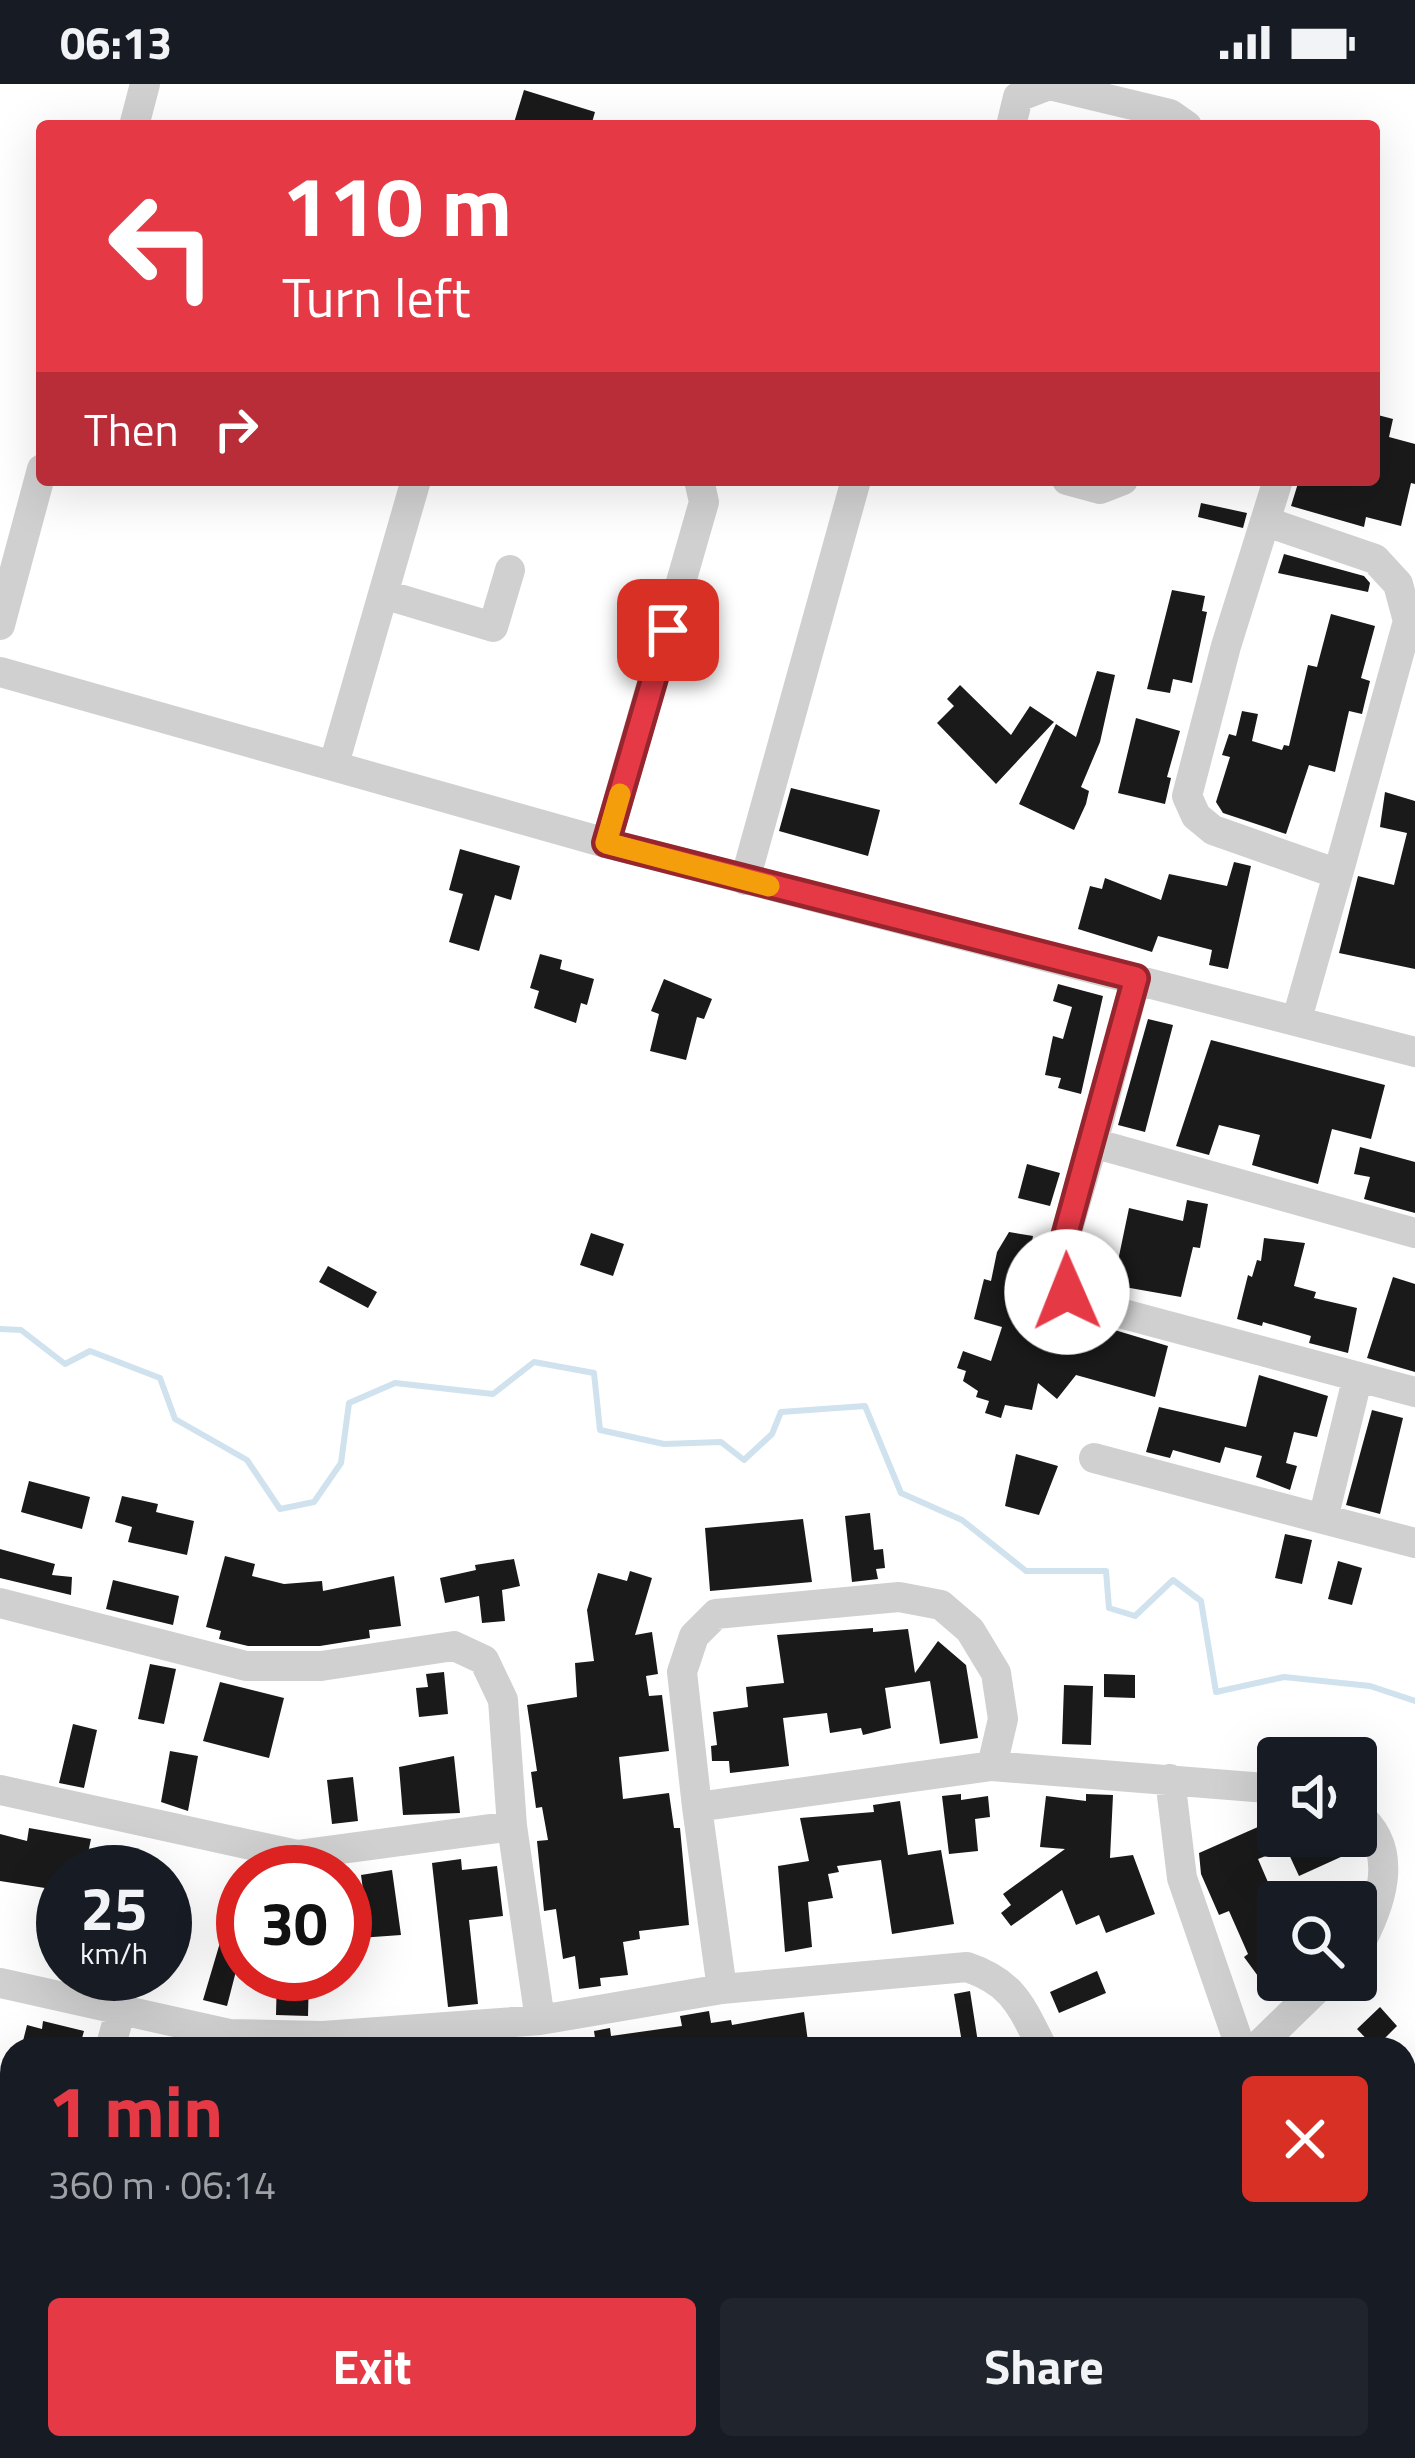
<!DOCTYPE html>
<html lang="en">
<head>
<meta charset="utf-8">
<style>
	body { margin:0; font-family:"Titillium Web",sans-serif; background:#20242c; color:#f1f3f6; height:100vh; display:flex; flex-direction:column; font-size:45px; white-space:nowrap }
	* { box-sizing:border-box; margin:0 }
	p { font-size:39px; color:#9ea1a6 }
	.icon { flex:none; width:66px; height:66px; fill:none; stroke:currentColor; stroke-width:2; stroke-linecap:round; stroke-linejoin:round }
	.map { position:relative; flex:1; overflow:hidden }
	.drawer { position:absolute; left:0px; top:1953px; width:1416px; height:423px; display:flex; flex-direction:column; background:#171b24; border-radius:36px 36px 0 0; box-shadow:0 12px 48px #0002 }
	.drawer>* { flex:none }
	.guide { position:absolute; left:36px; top:36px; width:1344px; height:366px; border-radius:12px; box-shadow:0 12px 48px #0002; background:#e63946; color:#fff; overflow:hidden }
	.fabs { position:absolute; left:1257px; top:1653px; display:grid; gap:24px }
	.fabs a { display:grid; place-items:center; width:120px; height:120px; border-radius:12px; background:#171b24; box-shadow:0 12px 48px #0002; font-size:60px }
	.speed { position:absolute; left:36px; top:1761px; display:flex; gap:24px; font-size:60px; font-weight:700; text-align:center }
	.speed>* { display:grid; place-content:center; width:156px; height:156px; border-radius:50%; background:#171b24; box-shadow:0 12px 48px #0002; line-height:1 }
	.speed small { font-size:30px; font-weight:400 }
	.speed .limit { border:18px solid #d22; background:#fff; color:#111 }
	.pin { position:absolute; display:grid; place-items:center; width:102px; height:102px; color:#fff; margin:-51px; border-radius:24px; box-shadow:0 6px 18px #0006 }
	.me { position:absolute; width:132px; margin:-66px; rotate:359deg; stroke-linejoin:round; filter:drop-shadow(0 0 9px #0008) }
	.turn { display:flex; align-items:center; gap:42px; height:252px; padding:0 48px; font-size:54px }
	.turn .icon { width:156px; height:156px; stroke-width:2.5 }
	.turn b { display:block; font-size:84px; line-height:102px }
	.then { display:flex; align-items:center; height:114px; padding:0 48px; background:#0003; gap:24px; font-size:45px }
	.round { display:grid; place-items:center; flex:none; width:126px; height:126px; border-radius:12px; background:#20242c }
	.head { display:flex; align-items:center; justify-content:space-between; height:204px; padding:0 48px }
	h1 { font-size:72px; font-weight:700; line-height:90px; color:#e63946 }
	.action { display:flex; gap:24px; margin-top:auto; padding:24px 48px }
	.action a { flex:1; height:138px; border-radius:12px; background:#e63946; color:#fff; font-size:48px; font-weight:700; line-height:138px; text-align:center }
	.action a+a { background:#20242c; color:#f1f3f6 }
	.status { display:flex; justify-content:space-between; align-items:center; height:84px; padding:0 60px; background:#171b24; direction:ltr }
	.status svg { height:33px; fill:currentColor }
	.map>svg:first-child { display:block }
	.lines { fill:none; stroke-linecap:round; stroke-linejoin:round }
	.stream { stroke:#cfe2ee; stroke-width:6 }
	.building { fill:#1a1a1a }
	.minor { stroke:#d0d0d0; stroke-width:30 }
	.route-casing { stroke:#96252e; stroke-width:30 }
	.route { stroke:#e63946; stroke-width:21 }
	.slow { stroke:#f59e0b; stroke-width:21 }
</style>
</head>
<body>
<div class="status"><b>06:13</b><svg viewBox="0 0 49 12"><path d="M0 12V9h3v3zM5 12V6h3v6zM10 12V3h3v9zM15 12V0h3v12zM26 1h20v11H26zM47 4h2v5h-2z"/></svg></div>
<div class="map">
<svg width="1415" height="2374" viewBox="0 0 1415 2374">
	<rect width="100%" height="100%" fill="#fff"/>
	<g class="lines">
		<path class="stream" d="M0 1245 21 1246 65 1280 90 1267 160 1294 175 1335 247 1376 280 1425 314 1418 341 1379 349 1319 395 1299 493 1310 534 1278 594 1289 600 1346 664 1360 721 1358 744 1376 772 1350 781 1328 865 1322 901 1409 962 1436 1026 1487H1106L1109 1524 1135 1532 1173 1496 1201 1517 1216 1608 1284 1593 1370 1602 1415 1617"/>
	</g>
	<path class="building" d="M524 6 595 28 591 42H513Z
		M1374 330 1393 335 1389 353 1415 360V400L1411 399 1401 442 1366 433 1364 443 1291 422 1299 396H1374Z
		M1201 419 1247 429 1243 444 1198 433Z
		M1284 470 1364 492 1370 499 1368 508 1278 489Z
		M1172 506 1205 512 1202 527 1207 528 1192 599 1173 595 1170 609 1147 605Z
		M1331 530 1375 542 1361 594 1370 597 1362 630 1349 627 1335 688 1309 681 1286 750 1223 729 1216 718 1230 673 1222 671 1229 650 1236 652 1242 627 1258 630 1252 657 1282 666 1284 661 1289 662 1308 581 1317 583Z
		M1097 587 1115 591 1100 658 1081 703 1089 707 1086 720 1074 746 1019 720 1056 640 1076 653Z
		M960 601 1011 651 1030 622 1054 638 996 700 937 639 954 622 947 615Z
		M1136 634 1180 647 1167 693 1171 694 1165 720 1118 709Z
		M791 704 880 726 868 772 779 747Z
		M1385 708 1415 717V885L1339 869 1358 792 1394 801 1407 749 1380 743Z
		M460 765 520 782 511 816 495 811 479 867 449 858 463 810 449 806Z
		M1234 778 1251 782 1228 885 1209 881 1212 866 1158 852 1152 868 1078 845 1090 802 1102 805 1105 794 1161 816 1169 790 1227 802Z
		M540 870 562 876 560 885 594 895 587 921 581 919 576 939 534 924 539 907 530 904Z
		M664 895 712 915 704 935 697 933 686 976 650 967 659 930 651 927Z
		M1058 900 1103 912 1081 1010 1058 1004 1061 994 1045 991 1053 952 1063 955 1072 923 1053 917Z
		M1148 935 1173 941 1145 1048 1118 1041Z
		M1211 956 1385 1001 1371 1055 1332 1045 1318 1100 1252 1081 1260 1051 1219 1041 1209 1071 1176 1062Z
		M1360 1063 1415 1078V1129L1364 1115 1370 1093 1354 1090Z
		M1027 1080 1060 1089 1050 1122 1018 1114Z
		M1187 1116 1208 1120 1200 1164 1193 1163 1181 1213 1113 1201 1129 1124 1183 1137Z
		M1009 1148 1033 1152 1021 1218 1168 1262 1155 1313 1076 1291 1057 1315 1038 1299 1032 1326 1005 1321 1001 1334 985 1329 989 1317 976 1313 978 1307 963 1297 966 1287 957 1284 963 1267 991 1277 1002 1243 974 1235 984 1195 991 1197 997 1168Z
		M591 1149 624 1160 613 1192 580 1181Z
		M1264 1154 1305 1159 1294 1202 1316 1208 1314 1214 1357 1224 1348 1269 1309 1259 1311 1252 1263 1238 1262 1242 1237 1235 1248 1191 1252 1193 1257 1176 1261 1177Z
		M328 1182 377 1208 368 1224 319 1198Z
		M1393 1193 1415 1200V1288L1367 1274Z
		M1259 1291 1328 1312 1317 1353 1294 1348 1286 1379 1297 1382 1290 1406 1256 1393 1262 1372 1225 1363 1220 1379 1173 1366 1170 1374 1146 1368 1159 1323 1246 1343Z
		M1372 1326 1403 1334 1380 1430 1346 1421Z
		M1016 1370 1058 1382 1039 1431 1005 1422Z
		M29 1397 90 1413 82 1445 21 1428Z
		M122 1412 158 1420 156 1428 194 1437 187 1471 128 1458 132 1443 115 1438Z
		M870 1429 874 1466 883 1465 885 1484 876 1485 878 1495 852 1498 845 1432Z
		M803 1435 812 1498 710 1507 705 1444Z
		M1285 1450 1312 1456 1302 1500 1275 1494Z
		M0 1465 55 1480 52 1491 72 1493 71 1511 0 1494Z
		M225 1472 255 1480 252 1492 284 1500 322 1497 323 1507 394 1492 401 1542 369 1546 370 1554 320 1562H248L219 1555 221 1547 206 1543Z
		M514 1475 520 1502 502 1506 505 1537 482 1539 479 1512 445 1519 440 1494 476 1486 475 1481Z
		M1338 1477 1362 1484 1352 1521 1328 1515Z
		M630 1487 652 1494 635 1551 652 1548 658 1590 646 1592 649 1612 662 1611 669 1667 619 1673 623 1715 669 1709 674 1744H680L689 1841 639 1847 640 1855 623 1858 628 1891 600 1894 601 1902 579 1905 575 1872 563 1875 556 1825 544 1827 537 1757 548 1756 542 1723 536 1724 531 1688 537 1687 527 1621 577 1613 575 1579 594 1577 587 1526 598 1489 627 1497Z
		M113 1496 179 1512 173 1541 106 1525Z
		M873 1544V1548L908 1545 915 1589 938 1557 966 1581 978 1654 940 1660 930 1597 885 1604 891 1644 863 1651 861 1644 830 1649 827 1629 783 1634 789 1682 730 1689 729 1677H712L711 1662 717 1661 713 1628 748 1623 746 1603 784 1599 777 1551Z
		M150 1580 176 1585 164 1640 138 1635Z
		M444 1588 448 1630 419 1633 416 1604 428 1603 426 1590Z
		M1104 1590 1135 1591V1614L1104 1613Z
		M220 1598 284 1614 269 1674 203 1657Z
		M1064 1601 1093 1602 1091 1661 1062 1660Z
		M73 1640 97 1646 84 1704 59 1699Z
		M170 1667 198 1672 188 1727 161 1718Z
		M454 1672 460 1729 403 1731 399 1683Z
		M353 1693 358 1737 332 1740 327 1696Z
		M961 1710V1716L988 1712 990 1733 975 1735 978 1767 949 1770 942 1712Z
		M1086 1710 1113 1711 1110 1774 1133 1771 1155 1830 1106 1849 1099 1831 1076 1841 1062 1806 1011 1842 1001 1829 1011 1821 1003 1810 1065 1765 1040 1763 1046 1712 1086 1717Z
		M900 1717 908 1771 941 1766 954 1840 892 1850 881 1776 837 1782 839 1788 828 1790 833 1814 808 1818 812 1863 785 1868 778 1782 809 1777 800 1734 874 1728 873 1721Z
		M1278 1734V1752H1333L1343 1772 1299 1792 1286 1764 1258 1775 1274 1812 1278 1810V1894L1266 1903 1244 1873 1248 1870 1229 1827 1219 1831 1201 1790 1199 1769Z
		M29 1744 91 1755 84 1788H63V1813L44 1809 45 1804 0 1797V1750L27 1757Z
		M461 1775 462 1786 497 1782 503 1832 469 1836 478 1920 448 1923 432 1779Z
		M392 1786 401 1851 345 1855V1815L364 1813 361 1791Z
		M240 1791 243 1860 227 1922 203 1916Z
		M1097 1887 1106 1909 1059 1929 1050 1908Z
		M277 1890H309L308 1932 276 1931Z
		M970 1907 979 1965H963L954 1910Z
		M1380 1923 1397 1942 1375 1964 1357 1945Z
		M709 1927 711 1939 731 1936 732 1941 804 1928 809 1965H587V1955L595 1954 594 1947 610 1944 611 1952 682 1942 680 1932Z
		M43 1937 84 1947 79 1965H21L27 1941 42 1945Z"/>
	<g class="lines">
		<path class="minor" d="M134 42 145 0
			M1011 42 1018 13 1049 1 1170 30 1187 42
			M1067 396 1100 405 1123 396
			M1278 396 1226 562 1187 712 1196 732 1213 746 1338 790 1297 935
			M1267 438 1375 475 1398 500 1408 537 1338 790
			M383 510 493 543 510 486
			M0 541 42 385
			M0 588 606 759 1415 968
			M334 680 416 396
			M606 759 704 418 699 396
			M745 796 856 396
			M1136 894 1093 1059 1415 1149
			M1093 1059 1056 1185 1067 1208 1086 1220 1415 1308
			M1357 1296 1323 1435 1415 1459
			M1094 1374 1323 1435
			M0 1519 246 1582H321L454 1562 484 1576 503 1616 512 1742 540 1936
			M1170 1695 1182 1794 1241 1965
			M0 1706 297 1771 512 1742
			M697 1723 682 1588 694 1552 716 1530 899 1513 941 1521 970 1546 996 1589 1003 1635 992 1682
			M1356 1729C1403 1766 1380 1824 1356 1867
			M0 1899 229 1950 323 1952 540 1936 722 1905 967 1883C1014 1899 1021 1922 1043 1965
			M722 1905 697 1723 992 1682 1278 1705
			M110 1965 120 1928
			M1255 1965 1326 1896
			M0 2106 12 2110
			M145 2364 182 2374
			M502 2364 511 2374
			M0 2372 12 2331
			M547 2374 558 2364
			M815 2374 825 2364"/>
	</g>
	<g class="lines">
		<g class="route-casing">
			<path id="route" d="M668 546 606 759 1136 894 1056 1185 1067 1208"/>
		</g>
		<use href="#route" class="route"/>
		<path class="slow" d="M620 710 606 759 769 802"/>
	</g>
</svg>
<div class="fabs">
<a><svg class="icon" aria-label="sound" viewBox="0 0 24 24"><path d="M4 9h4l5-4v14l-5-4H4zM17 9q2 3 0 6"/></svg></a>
<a><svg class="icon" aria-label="search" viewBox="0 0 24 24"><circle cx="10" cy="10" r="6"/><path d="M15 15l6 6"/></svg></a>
</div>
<div class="speed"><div>25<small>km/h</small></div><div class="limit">30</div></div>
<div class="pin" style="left:668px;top:546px;background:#d93025"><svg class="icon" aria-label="arrive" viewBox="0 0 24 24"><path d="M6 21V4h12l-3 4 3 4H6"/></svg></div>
<svg class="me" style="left:1067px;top:1208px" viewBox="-20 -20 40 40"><circle r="19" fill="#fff"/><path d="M0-13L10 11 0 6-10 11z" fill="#e63946"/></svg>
<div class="guide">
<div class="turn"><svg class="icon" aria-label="left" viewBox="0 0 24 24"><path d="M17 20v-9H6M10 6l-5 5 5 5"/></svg><div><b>110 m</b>Turn left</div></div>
<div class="then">Then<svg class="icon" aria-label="right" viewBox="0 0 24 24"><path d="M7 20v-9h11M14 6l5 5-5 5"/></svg></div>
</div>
<section class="drawer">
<div class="head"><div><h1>1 min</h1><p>360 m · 06:14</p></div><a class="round" style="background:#d93025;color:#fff"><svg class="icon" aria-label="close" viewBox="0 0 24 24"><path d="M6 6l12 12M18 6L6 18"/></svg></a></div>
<div class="action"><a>Exit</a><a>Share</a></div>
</section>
</div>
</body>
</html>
